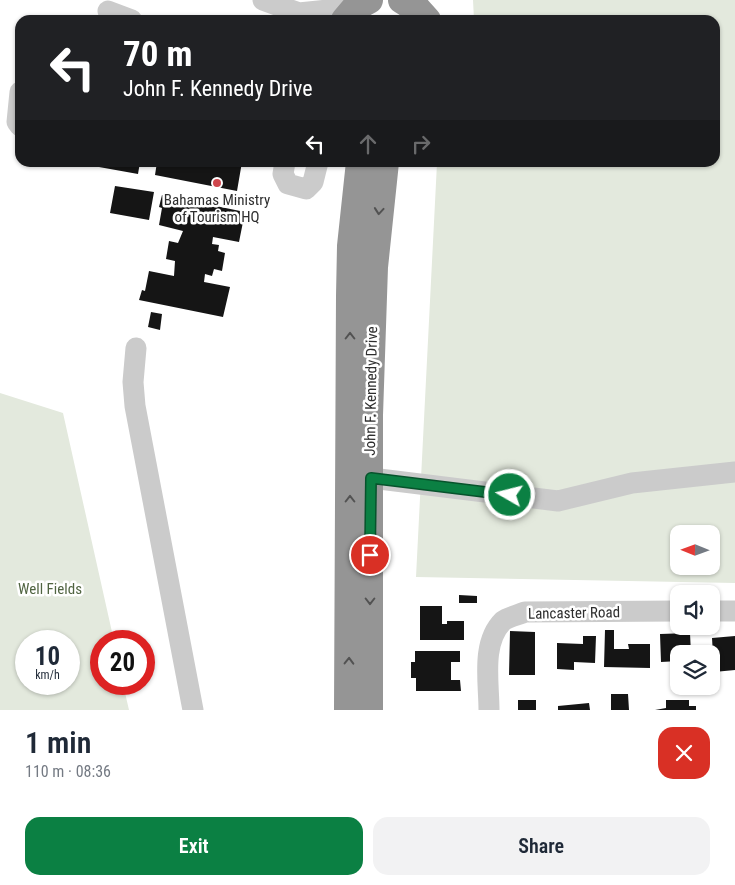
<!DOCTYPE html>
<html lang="en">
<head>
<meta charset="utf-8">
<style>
	body { margin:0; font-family:"Roboto Condensed",sans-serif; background:#f2f2f3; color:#1f2937; height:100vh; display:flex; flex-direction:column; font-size:19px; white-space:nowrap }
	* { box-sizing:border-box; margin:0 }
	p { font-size:16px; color:#747a83 }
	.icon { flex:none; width:28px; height:28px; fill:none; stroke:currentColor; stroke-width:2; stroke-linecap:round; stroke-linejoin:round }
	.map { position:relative; height:710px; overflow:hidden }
	.side { display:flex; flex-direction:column; background:#fff; flex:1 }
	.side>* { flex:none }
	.guide { position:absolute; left:15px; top:15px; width:705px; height:152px; border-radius:15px; box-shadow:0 1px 4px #0004; background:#202124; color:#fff; overflow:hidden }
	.needle { width:32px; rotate:271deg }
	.fabs { position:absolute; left:670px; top:525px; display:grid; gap:10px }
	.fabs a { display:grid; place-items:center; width:50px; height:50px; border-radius:10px; background:#fff; box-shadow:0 1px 4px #0004; font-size:25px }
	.speed { position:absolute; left:15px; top:630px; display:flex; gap:10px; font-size:25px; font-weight:700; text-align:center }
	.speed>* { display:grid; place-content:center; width:65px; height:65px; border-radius:50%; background:#fff; box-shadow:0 1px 4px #0004; line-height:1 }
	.speed small { font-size:12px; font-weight:400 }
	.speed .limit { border:8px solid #d22; background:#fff; color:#111 }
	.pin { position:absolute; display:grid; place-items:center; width:42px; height:42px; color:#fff; margin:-21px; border:2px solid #fff; border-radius:50%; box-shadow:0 1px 5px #0007 }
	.me { position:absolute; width:55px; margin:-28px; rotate:278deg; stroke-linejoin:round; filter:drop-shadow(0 0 4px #0008) }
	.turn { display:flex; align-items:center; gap:18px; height:105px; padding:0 25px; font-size:22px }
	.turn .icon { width:65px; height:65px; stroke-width:2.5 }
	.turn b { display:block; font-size:35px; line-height:42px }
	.lanes { display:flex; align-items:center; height:48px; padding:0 25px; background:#0003; justify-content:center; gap:25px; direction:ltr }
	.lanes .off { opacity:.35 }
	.round { display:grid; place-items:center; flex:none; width:52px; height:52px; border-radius:15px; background:#f2f2f3 }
	.head { display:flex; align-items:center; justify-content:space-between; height:85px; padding:0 25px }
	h1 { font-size:30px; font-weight:600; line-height:38px }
	.button { display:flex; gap:10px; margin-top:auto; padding:10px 25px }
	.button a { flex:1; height:58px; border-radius:15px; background:#0b8043; color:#fff; font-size:20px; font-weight:600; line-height:58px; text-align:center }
	.button a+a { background:#f2f2f3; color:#1f2937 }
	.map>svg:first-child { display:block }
	.green { fill:#e3e9dd; fill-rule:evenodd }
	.building { fill:#151515 }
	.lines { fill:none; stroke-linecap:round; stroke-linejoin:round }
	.minor { stroke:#cbcbcb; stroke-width:21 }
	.highway { stroke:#959595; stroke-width:28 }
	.oneway { stroke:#525252 }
	.route-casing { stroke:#07532c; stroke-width:12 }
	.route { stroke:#0b8043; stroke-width:9 }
	.poi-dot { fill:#cf464c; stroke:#fff; stroke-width:2 }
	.labels { text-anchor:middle; stroke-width:5; stroke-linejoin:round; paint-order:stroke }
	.poi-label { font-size:15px; fill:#2e2e2e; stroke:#fff }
	.street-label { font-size:15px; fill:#2e2e2e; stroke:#fff }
	.park-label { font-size:15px; fill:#506441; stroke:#fff }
</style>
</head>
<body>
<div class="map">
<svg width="735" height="710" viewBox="0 0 735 710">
	<rect width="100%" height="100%" fill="#fff"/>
	<path class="green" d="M473 0H735V583L416 577 437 163 715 162V20H474ZM679 534H711V566H679Z
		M0 393 63 413 114 641H101V684H123L129 710H0ZM26 641H69V684H26Z"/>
	<path class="building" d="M99 162H140L138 174 99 167Z
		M157 162H242L237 191 155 175Z
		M115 186 154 192 149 220 110 213Z
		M162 195 245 212 239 242 213 237 212 244 219 245 218 251 225 253 222 271 214 269 212 276 205 274 204 282 230 287 223 317 139 300 142 290 145 291 149 271 174 276 175 261 166 259 169 241 178 243 183 231 159 225 162 208 159 207Z
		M151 312 162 314 160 330 148 327Z
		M459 595 477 596V603H459Z
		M420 606H442V624H447V621H464V640H420Z
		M605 630H614V649H629L628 644H650V668L604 667Z
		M510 631 535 632V675H509Z
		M690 633 691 654H679V661L661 662 660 634Z
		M583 636H596L595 663 574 662V670L557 669V643L583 644Z
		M735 636V670L714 672 712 638Z
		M415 651H460V662H451V680H460L461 691H416V678H411V662H415Z
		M611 694H628L629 710H611Z
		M518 700H536V710H518Z
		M666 700H689V706H696V710H655L666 708Z
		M589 703 590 710H558V706Z"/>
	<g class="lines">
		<path class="minor" d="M263 0 299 13 308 20
			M108 11 132 20
			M299 13 356 7
			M20 92 17 122 20 126
			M285 162 283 174 288 184 306 189 313 182 318 162
			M136 348 133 382 135 406 193 710
			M371 478 558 501 632 483 735 472
			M711 611H735
			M489 710C489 682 481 643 503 621 508 617 518 615 525 612L679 611"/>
		<path class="highway" d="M402 0 418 10 427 20
			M345 20 356 7 369 0
			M348 710 350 296 351 246 360 162
			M369 710V415L374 267 385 162"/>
	</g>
	<defs><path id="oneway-chevron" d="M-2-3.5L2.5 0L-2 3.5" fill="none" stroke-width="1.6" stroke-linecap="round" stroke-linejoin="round" transform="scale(1.25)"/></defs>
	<g class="oneway">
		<use href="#oneway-chevron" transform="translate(379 211) rotate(95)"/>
		<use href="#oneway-chevron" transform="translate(350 336) rotate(-90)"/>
		<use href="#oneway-chevron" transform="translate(350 499) rotate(-90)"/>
		<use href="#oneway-chevron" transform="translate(370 601) rotate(90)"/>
		<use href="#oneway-chevron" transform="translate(349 661) rotate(-89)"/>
	</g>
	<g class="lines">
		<g class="route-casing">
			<path id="route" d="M370 555 371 478 510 495"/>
		</g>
		<use href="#route" class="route"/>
	</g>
	<circle class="poi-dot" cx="217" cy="183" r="5"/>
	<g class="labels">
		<g class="poi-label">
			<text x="217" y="205">Bahamas Ministry<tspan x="217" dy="17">of Tourism HQ</tspan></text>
		</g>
		<g class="street-label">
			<text transform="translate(371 391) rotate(-89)" y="5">John F. Kennedy Drive</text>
			<text transform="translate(574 613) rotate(-1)" y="5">Lancaster Road</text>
		</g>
		<g class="park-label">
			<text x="50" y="594">Well Fields</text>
		</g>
	</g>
</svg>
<div class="fabs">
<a><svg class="needle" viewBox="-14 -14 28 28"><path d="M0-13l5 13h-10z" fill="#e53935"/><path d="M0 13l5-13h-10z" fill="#747a83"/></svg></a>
<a><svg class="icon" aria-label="sound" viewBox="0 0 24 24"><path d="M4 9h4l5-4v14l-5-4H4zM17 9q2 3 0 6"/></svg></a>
<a><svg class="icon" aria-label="layers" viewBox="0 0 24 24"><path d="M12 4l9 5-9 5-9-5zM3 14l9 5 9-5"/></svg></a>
</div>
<div class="speed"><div>10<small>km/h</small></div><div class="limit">20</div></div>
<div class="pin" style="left:370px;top:555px;background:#d93025"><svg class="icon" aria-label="arrive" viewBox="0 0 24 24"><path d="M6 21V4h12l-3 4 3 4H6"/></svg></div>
<svg class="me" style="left:510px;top:495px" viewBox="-20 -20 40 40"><circle r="17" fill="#0b8043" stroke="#fff" stroke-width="3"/><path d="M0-11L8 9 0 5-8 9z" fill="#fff"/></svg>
<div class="guide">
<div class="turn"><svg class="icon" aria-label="left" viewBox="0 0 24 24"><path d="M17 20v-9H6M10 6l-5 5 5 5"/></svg><div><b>70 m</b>John F. Kennedy Drive</div></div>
<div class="lanes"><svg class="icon" aria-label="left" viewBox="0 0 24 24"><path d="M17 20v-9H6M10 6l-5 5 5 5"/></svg><svg class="icon off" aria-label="ahead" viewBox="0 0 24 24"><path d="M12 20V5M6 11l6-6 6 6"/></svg><svg class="icon off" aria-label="right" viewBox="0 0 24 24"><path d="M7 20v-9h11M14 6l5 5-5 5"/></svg></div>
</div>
</div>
<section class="side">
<div class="head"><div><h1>1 min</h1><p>110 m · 08:36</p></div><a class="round" style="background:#d93025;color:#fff"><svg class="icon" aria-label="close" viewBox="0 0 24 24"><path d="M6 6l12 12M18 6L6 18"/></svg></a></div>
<div class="button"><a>Exit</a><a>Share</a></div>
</section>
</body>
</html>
